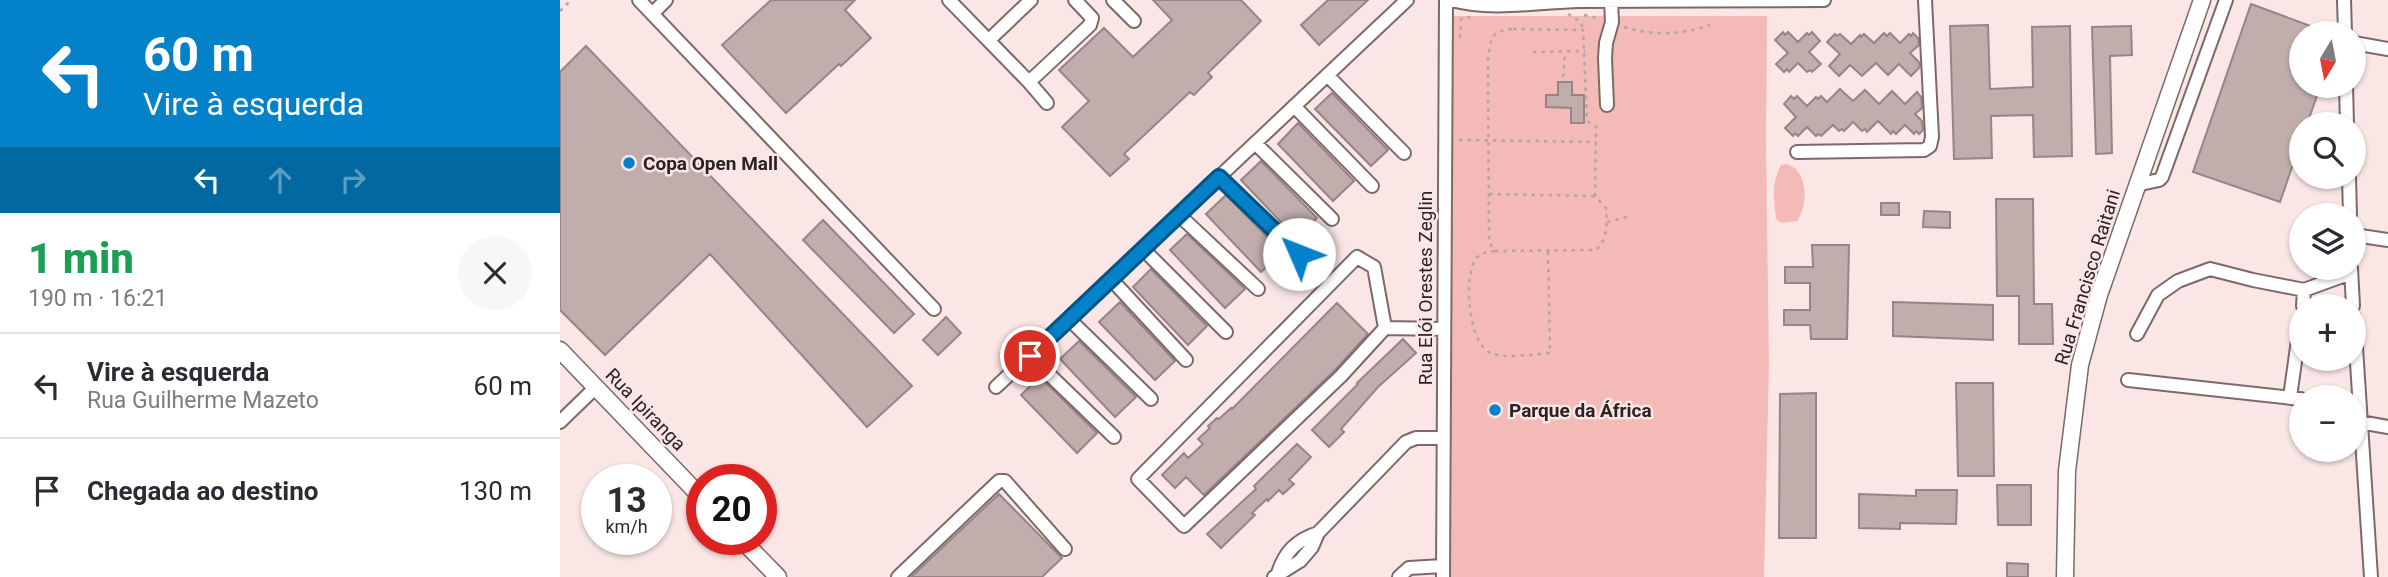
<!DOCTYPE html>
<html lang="pt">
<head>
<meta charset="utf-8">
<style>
	body { margin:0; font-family:Roboto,sans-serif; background:#f7f7f7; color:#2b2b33; height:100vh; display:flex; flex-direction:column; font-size:26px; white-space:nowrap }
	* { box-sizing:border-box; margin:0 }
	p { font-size:23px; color:#7c7c81 }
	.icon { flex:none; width:38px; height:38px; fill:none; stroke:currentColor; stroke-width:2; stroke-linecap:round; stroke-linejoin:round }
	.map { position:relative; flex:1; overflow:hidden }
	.details { display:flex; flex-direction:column; background:#fff; width:560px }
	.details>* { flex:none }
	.banner { background:#0382ca; color:#fff; overflow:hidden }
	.needle { width:46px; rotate:190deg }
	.controls { position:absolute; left:1729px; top:21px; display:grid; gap:14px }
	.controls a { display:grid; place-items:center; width:77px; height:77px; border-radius:50%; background:#fff; box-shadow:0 2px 5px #0004; font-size:35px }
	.speed { position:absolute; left:21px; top:464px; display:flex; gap:14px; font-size:35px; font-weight:700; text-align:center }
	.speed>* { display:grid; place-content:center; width:91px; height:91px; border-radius:50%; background:#fff; box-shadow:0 2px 5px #0004; line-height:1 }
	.speed small { font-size:18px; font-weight:400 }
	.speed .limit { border:10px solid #d22; background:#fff; color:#111 }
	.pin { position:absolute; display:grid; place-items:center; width:60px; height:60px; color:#fff; margin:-30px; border:4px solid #fff; border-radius:50%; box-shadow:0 2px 7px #0007 }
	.me { position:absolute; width:77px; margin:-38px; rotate:314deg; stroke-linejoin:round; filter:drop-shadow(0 0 5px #0008) }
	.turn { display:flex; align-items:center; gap:24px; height:147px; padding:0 28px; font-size:32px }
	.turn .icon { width:91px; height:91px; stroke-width:2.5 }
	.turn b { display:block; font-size:49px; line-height:60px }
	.lanes { display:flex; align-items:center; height:66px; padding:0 28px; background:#0003; justify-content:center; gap:35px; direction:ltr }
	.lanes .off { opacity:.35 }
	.round { display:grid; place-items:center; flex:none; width:74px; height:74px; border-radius:37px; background:#f7f7f7 }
	.summary { display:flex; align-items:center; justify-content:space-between; height:119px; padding:0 28px }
	h1 { font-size:42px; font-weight:800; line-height:52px; color:#1e9e55 }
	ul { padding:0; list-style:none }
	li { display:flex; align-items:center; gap:21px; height:105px; padding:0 28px; border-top:2px solid #e1e1e2 }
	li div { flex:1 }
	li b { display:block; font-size:26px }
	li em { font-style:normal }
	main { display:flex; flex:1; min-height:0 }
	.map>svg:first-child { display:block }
	.green { fill:#f3bab7 }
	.building { fill:#c0adac; stroke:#968584; stroke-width:2 }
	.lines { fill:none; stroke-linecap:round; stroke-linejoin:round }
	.minor-casing { stroke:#7b6a69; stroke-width:16 }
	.major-casing { stroke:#7b6a69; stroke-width:19 }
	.path { stroke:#b4a5a4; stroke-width:2.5; stroke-dasharray:3.5 5; stroke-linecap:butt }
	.minor { stroke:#fff; stroke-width:12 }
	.major { stroke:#fff; stroke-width:16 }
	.route-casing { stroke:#025483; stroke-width:18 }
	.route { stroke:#0382ca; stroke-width:12 }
	.poi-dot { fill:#0382ca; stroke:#fae6e5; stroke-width:2.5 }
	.labels { text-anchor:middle; stroke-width:5; stroke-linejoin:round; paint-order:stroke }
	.poi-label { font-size:19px; font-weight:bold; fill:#2a2323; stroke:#fae6e5; text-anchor:start }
	.street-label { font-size:19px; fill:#2a2323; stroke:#fae6e5 }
</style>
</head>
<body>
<main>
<section class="details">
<div class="banner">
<div class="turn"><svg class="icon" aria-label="left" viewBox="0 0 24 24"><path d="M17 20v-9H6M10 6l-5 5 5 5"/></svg><div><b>60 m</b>Vire à esquerda</div></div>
<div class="lanes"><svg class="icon" aria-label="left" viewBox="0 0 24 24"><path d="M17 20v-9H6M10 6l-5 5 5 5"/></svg><svg class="icon off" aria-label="ahead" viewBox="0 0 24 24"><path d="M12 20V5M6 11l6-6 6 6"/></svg><svg class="icon off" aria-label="right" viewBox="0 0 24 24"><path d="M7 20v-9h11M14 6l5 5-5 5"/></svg></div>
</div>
<div class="summary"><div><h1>1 min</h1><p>190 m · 16:21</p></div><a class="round"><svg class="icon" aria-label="close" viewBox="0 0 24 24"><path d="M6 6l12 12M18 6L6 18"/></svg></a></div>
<ul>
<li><svg class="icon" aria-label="left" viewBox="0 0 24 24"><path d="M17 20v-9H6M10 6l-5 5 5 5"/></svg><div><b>Vire à esquerda</b><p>Rua Guilherme Mazeto</p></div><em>60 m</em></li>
<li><svg class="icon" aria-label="arrive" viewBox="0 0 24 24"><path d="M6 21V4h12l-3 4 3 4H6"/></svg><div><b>Chegada ao destino</b></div><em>130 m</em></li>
</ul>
</section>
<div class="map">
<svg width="1828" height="577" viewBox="0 0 1828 577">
	<rect width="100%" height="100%" fill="#fae6e5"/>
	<path class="green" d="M893 16H1207L1206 146 1209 363 1204 577H891Z
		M1227 164C1249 171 1248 206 1237 221L1221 223 1216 219C1214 200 1211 183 1221 165Z"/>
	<path class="building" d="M211 0H295L285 10 311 38 281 66 279 64 226 113 162 45Z
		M593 0H681L701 21 648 73 652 77 634 95 630 92 564 154 569 159 550 176 502 127 529 101 499 70 544 28 573 57 612 20Z
		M768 0H808L759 45 741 25Z
		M1691 4 1764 31V33H1741V86H1752L1750 90 1758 93 1747 124H1741V141L1720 202 1633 172Z
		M1428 25 1430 89 1473 87 1472 27 1510 26 1512 156 1474 157 1473 115 1431 116 1432 158 1394 159 1390 26Z
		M1571 26 1572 55 1550 56 1552 153 1536 154 1532 27Z
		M1223 32 1225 35 1228 32 1238 42 1247 33 1249 35 1252 32 1260 41 1249 52 1261 64 1252 72 1250 70 1247 72 1238 63 1229 72 1227 69 1224 72 1216 64 1228 53 1215 40Z
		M1324 33 1327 36 1330 33 1340 43 1349 34 1351 36 1353 33 1358 38 1359 45 1350 53 1359 62 1360 67 1351 76 1339 64 1328 75 1316 63 1302 76 1290 65 1279 76 1269 66 1280 54 1267 42 1275 34 1277 36 1280 34 1291 44 1300 35 1301 37 1304 34 1314 43Z
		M26 46 352 386 307 427 150 254 45 355 0 310V72Z
		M998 82H1012V95H1024V123H1011V108L986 107V95H998Z
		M1280 89 1293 101 1305 90 1319 104 1332 91 1345 104 1357 92 1361 97 1362 108 1355 114 1362 121 1363 130 1359 134 1356 131 1354 134 1345 125 1336 134 1333 131 1331 134 1318 121 1307 132 1305 129 1302 131 1293 122 1284 131 1282 129 1279 131 1273 125 1261 136 1258 134 1256 136 1247 127 1238 136 1235 133 1233 136 1225 128 1236 117 1224 104 1231 96 1234 99 1237 96 1247 106 1256 97 1258 99 1261 96 1267 102Z
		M772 93 828 150 811 166 755 109Z
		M738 123 794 181 773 201 718 144Z
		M701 161 757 218 736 238 681 180Z
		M666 195 722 252 701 272 646 214Z
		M1436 199H1473L1474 304H1492L1493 344H1459V296H1437Z
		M1321 203H1339V215H1321Z
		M1364 211 1390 212V228L1363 227Z
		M263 220 354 314 334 333 243 240Z
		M627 234 685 289 665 308 610 250Z
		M1252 245H1289L1287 339H1251L1250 325H1224V310H1250V283H1225V267H1253Z
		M591 269 647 326 628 345 573 287Z
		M560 302 615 361 595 380 539 322Z
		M1333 302 1433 305V340L1333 336Z
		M777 303 808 334 775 370 644 495 626 477 615 488 602 475 624 453 628 458 643 444 638 439 650 428 648 426 657 418 659 419 671 408 672 409Z
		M386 317 401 333 378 355 363 340Z
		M843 339 856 353 818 387 781 429 784 432 769 447 752 430 798 384 797 383Z
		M519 341 576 397 555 417 500 359Z
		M480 377 537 433 517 453 461 395Z
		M1396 383H1433L1434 476H1398Z
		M1256 393V538H1219L1220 394Z
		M737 444 751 457 729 480 734 484 723 494 719 490 708 501 707 499 692 513 695 515 661 548 647 534 696 489 694 486Z
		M1437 485H1471V525H1438Z
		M1356 490H1397L1396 524 1340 523V529L1299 528V494L1356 496Z
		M439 494 502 558 482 577H351Z
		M1447 563 1468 564V577H1447Z"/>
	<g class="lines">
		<g class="minor-casing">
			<path id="minor" d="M79 0 374 309
				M389 0 469 82 487 103
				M553 0 574 21
				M892 0C932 11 978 2 1019 1 1101 0 1182 1 1264 0
				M1784 0 1785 33
				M92 14 106 0
				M429 40 471 0
				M1794 43 1828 49
				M767 75 844 153
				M469 82 530 25 532 18 515 0
				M1786 86 1787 124
				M1047 105 1045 58 1046 43 1052 22 1051 1
				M734 106 812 186
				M695 143 772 219
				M1237 152 1364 150 1370 146 1372 137 1365 0
				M659 177 739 254
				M1789 177 1790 215
				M1576 185 1599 180 1602 177 1666 0
				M619 215 698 289
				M1794 235 1828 240
				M583 249 666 332
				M1791 268 1793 306
				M551 279 626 360
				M1744 290 1791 273
				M1794 317 1811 577
				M509 319 591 399
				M825 328 814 267 797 257 578 479 624 526 781 376 825 328 884 329
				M1577 334 1598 295 1618 281 1650 269 1693 280 1744 290 1743 306
				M470 356 554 437
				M1568 380 1741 399
				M436 387 847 0
				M1730 397 1741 319
				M0 422 36 387
				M1800 422 1828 427
				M718 573C725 551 737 540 758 533
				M338 577 439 481H445L505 549
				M714 577 740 561 752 547 758 533 846 442 856 438H884
				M839 577 849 568 883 566
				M883 577 886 0"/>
		</g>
		<g class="major-casing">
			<path id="major" d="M0 350 142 498
				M181 539 218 577
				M1505 577 1507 471 1520 365 1539 295 1642 0"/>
		</g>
		<path class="path" d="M0 11 11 0
			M1008 14 1021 22 1023 30
			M1024 15 1038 18
			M1064 27C1095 36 1120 35 1150 25
			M953 29 1023 30 1027 121 1036 127 1035 196 1046 208C1047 224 1048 239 1036 250L935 251 929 242 928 59C932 38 929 31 953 29Z
			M900 38 901 19 910 17
			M973 52 1025 51
			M1003 77 1005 52
			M899 140 1036 142
			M929 194 1034 196
			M1047 222 1067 217
			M935 251C927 252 921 252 916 259 903 276 908 344 931 353 945 359 975 354 990 353L988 250"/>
		<use href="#minor" class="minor"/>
		<use href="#major" class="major"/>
	</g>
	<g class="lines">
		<g class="route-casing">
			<path id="route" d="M470 356 659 177 739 254"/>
		</g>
		<use href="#route" class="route"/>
	</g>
	<g class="poi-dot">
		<circle cx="69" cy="163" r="7"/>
		<circle cx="935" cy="410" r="7"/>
	</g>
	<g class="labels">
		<g class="poi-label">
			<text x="83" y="170">Copa Open Mall</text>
			<text x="949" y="417">Parque da África</text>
		</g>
		<g class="street-label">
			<text transform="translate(1527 277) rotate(-73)" y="7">Rua Francisco Raitani</text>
			<text transform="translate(865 288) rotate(-90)" y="7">Rua Elói Orestes Zeglin</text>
			<text transform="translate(86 409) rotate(46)" y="7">Rua Ipiranga</text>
		</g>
	</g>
</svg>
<div class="controls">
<a><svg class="needle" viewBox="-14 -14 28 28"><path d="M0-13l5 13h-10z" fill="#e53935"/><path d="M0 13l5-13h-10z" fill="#7c7c81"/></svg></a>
<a><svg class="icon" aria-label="search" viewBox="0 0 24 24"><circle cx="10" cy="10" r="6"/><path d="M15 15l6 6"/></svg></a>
<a><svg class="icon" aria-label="layers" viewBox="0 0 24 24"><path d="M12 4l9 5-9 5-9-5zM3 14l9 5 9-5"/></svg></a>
<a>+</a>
<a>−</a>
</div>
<div class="speed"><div>13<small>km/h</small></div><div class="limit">20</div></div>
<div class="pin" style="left:470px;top:356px;background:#d93025"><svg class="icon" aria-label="arrive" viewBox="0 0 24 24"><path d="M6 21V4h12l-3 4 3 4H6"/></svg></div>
<svg class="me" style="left:739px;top:254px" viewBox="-20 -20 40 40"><circle r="19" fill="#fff"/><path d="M0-13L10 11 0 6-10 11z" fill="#0382ca"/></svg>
</div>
</main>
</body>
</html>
